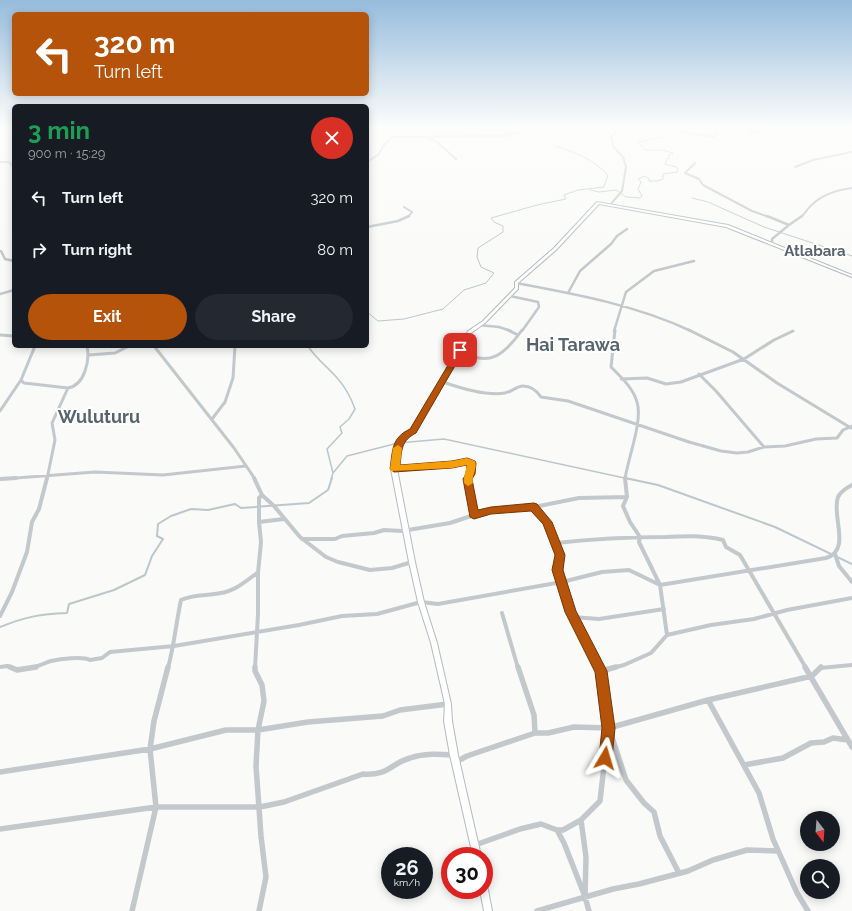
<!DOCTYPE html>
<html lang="en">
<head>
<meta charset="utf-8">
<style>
	body { margin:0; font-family:Raleway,sans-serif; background:#242831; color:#f1f3f6; height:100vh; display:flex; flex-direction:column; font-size:15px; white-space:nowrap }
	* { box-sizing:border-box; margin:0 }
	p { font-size:13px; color:#9ea1a6 }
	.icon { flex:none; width:22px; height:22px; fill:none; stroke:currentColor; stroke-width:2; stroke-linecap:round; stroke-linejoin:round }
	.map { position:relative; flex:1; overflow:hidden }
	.side { position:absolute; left:12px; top:104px; width:357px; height:244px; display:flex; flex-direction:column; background:#171b24; border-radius:6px; box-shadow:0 2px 10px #0003 }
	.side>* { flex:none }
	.top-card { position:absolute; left:12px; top:12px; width:357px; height:84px; border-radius:6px; box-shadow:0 2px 10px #0003; background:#b45309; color:#fff; overflow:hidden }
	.needle { width:26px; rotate:163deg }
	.tools { position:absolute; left:800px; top:811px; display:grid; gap:8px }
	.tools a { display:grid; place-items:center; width:40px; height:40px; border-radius:50%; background:#171b24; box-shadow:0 2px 10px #0003; font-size:20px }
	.speed { position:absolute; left:381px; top:847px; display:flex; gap:8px; font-size:20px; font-weight:700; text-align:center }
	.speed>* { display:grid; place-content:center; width:52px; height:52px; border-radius:50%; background:#171b24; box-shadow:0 2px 10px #0003; line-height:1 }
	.speed small { font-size:10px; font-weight:400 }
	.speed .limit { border:6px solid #d22; background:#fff; color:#111 }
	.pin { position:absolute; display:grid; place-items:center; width:34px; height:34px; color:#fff; margin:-17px; border-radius:8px; box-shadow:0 2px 6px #0006 }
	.me { position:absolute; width:44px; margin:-22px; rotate:7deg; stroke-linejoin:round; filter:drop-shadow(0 0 3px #0008) }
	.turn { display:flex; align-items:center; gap:14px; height:84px; padding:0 16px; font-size:18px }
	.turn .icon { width:52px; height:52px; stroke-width:2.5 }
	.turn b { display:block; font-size:28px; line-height:34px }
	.round { display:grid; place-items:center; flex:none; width:42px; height:42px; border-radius:21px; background:#242831 }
	.head { display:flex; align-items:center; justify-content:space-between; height:68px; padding:0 16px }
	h1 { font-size:24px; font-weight:700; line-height:30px; color:#1e9e55 }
	.action { display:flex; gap:8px; margin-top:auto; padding:8px 16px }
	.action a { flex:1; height:46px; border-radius:24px; background:#b45309; color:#fff; font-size:16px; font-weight:700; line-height:46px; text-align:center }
	.action a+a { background:#242831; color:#f1f3f6 }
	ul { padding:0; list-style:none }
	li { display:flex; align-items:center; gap:12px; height:52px; padding:0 16px }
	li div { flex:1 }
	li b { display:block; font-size:15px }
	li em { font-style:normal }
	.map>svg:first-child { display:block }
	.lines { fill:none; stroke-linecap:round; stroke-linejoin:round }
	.stream-far2 { stroke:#bbc7cb; stroke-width:1 }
	.stream-far1 { stroke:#bbc7cb; stroke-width:1.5 }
	.stream { stroke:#bbc7cb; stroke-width:2 }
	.secondary-casing { stroke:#b3babf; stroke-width:2 }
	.street-far4 { stroke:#c3c8cc; stroke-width:2 }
	.street-far3 { stroke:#c3c8cc; stroke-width:2.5 }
	.street-far2 { stroke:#c3c8cc; stroke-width:3 }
	.street-far1 { stroke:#c3c8cc; stroke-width:4 }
	.street { stroke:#c3c8cc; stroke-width:5.5 }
	.secondary { fill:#fff; fill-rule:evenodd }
	.route { fill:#b45309; stroke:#753606 }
	.slow { fill:#f59e0b }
	.labels { text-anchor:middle; stroke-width:4; stroke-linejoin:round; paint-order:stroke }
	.far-district-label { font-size:15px; font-weight:bold; fill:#57646e; stroke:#fff }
	.district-label { font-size:18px; font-weight:bold; fill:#57646e; stroke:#fff }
</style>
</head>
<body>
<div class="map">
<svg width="852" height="911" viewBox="0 0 852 911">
	<rect width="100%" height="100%" fill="#fafaf8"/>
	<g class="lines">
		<path class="stream-far2" d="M659 127 666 128 665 127
			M590 190 599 192 616 190 626 197 640 198 642 196 638 189 641 182 638 179 645 176 649 179V181H657L663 179V174L677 172 678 170 676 167 665 164 667 159 670 158 668 156 673 153 662 150H645L638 142 673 135 671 133 657 132 663 130 658 127
			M692 198 708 202 764 227 852 256
			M367 312 378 321 404 319 443 309 464 290 486 283 494 273 481 267 477 257 478 248 503 232V226L494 222 491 218 537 205 566 199 564 195 578 190 604 187 608 175C594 160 575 152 555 146"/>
		<path class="stream-far1" d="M308 346C316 359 328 367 338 379 346 388 351 398 355 409L349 419 340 427 342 433 327 449 333 473
			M331 479 333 473 347 456 398 443 444 439 629 479"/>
		<path class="stream" d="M625 478 658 485 775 527 852 564
			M0 627C25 617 40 614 67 613L69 604 114 590 145 575 152 556 163 539 157 536 158 524 171 516 191 509 208 510 235 504 241 508 309 503 328 490 332 478"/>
		<g class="secondary-casing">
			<path id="secondary" d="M597 202 728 225 852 275V277L726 227 599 204 556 250 518 283V289L485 323 471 333 458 360 415 432 408 435 400 443 397 469 415 562 424 602 437 643 451 704 452 721 458 755 481 856H473L450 755 444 721 445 704 431 643 418 602 409 562 391 469 396 443 404 433 411 430 454 360 468 331 483 321 515 288V282L554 248Z
				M484 886 487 887 488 890 492 911H484L480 890H484Z"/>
		</g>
		<path class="street-far4" d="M655 127 713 137 718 134
			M824 127H843
			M750 134 767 127
			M507 136 534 127
			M427 137 437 142 456 159
			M0 162H9L11 165 14 164
			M367 162 378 155 384 145 392 137 507 136 508 134 497 127
			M695 163 685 173 699 179 703 185 752 211 769 217
			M795 167 813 160 852 152
			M610 205 622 191 626 167 623 157 613 146 611 137 621 127
			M404 207 412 212 408 217
			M801 217C804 214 805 213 807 210 818 196 836 190 852 188"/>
		<path class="street-far3" d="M767 216 789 225 772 239V242L770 243
			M789 225 802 216
			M367 227 398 221 409 216
			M1 251 5 259 14 261
			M516 283C575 294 636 305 691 331
			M568 293 580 271 611 244 617 236 627 229
			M0 294 14 290
			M510 296 538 302 539 307 522 331
			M479 325 499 327 511 331
			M614 331 626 292 654 271 694 261"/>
		<path class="street-far2" d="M508 330 518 335
			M615 330 611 367C621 377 633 388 637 402 643 421 628 458 625 479
			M689 330 733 352 777 383 851 428
			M0 335 14 336
			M154 346 234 448 255 479
			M460 350C489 369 505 354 522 330
			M89 355 115 353 129 346
			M699 374 716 391 764 447
			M621 379 647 378 666 384 681 382 744 359 774 340 793 331
			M21 380 24 383 68 388
			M443 382C460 388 488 396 505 393 511 392 517 386 523 386 531 386 537 391 541 397L568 401 689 442 721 451 737 453 748 452 764 447 785 446 816 439 837 438 843 430 852 426
			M0 411 21 380 35 346
			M212 419 225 402 233 378 235 346
			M394 469 452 464 467 461 471 463 468 479
			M3 479 95 472 163 475 246 466
			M47 479 55 440 52 423 68 388C85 385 90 360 87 346"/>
		<path class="street-far1" d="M254 478 262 495 274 506 300 537 326 557 338 562 370 570 392 568 412 562
			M468 478 474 515
			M625 478 627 497 623 506 630 522 640 537 639 542 660 585 667 635
			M0 479 16 478
			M534 507 547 521 556 543 560 555 557 570 571 612 600 668
			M259 522V498L262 495
			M302 539H335L342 536 374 533 384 530 402 531 450 523 483 512 534 507 579 498 627 497
			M556 543C592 539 628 537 665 537 684 536 704 535 723 540L726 547 740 555 806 668
			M835 554 839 566 852 582
			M502 613 518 668
			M0 616 12 592 27 552 32 522 39 509 47 478
			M573 617 599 619 664 609
			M0 667 7 666 13 668
			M29 668C38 667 44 663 51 661 60 659 83 656 90 660L102 658 110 652 174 646 299 625 342 616 377 614 421 602 438 604 562 582 602 572 629 570 660 585 826 558C852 550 831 516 838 497 841 491 846 488 852 485
			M168 668C174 646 176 623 181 600 194 594 207 596 221 593 235 591 246 581 257 573
			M255 668 258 614V573L261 542 259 522 284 519
			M612 668 624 665 651 653 667 635 711 625 754 619 787 610 852 598
			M820 668 852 665"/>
		<path class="street" d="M10 667 17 670 36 667
			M255 667V671L262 685 264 701 258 730 256 766 261 836 266 877 259 911
			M518 667 534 715 535 733
			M599 667 601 671 609 728 626 780 644 803 654 812 660 836 679 873
			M805 667 852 747
			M601 671 616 667
			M708 700 759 793 773 839 797 893 808 911
			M456 762 467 756 535 733H548L574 727 609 728 708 700 812 676 821 667
			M744 765 783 758 811 743 824 742 833 738 848 740
			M0 772 150 749 226 730H258L308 722 383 716 400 710 448 704
			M0 829 156 807H260L284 802 363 774C388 776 390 764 410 758 425 753 439 754 454 755
			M557 830H563L581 820
			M475 845 520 829 541 824 557 830 564 843 584 894
			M132 911 156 807 150 749 154 721 168 667
			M537 911 613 889 639 884 688 871 713 860 747 850 778 851
			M589 911 585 897 586 857 581 820 600 801 608 731"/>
		<use href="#secondary" class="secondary"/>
	</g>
	<linearGradient id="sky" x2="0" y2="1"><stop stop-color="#96bcdc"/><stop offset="0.5" stop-color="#fdfdfc"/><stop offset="1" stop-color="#fdfdfc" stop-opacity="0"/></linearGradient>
	<rect width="852" height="254" fill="url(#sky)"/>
	<path class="route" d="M460 348 464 350 416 433C401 441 402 449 400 465L452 461 467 458 475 461 476 463 475 474 472 479 478 510 491 507 534 503 537 504 552 522 565 555 563 570 576 611 607 671 615 728 612 758 610 762 605 764 600 762 599 758 602 728 595 672 565 612 552 570 555 555 543 524 531 511 491 514 474 519 470 517 463 479 466 474 467 465 452 468 394 472 390 469C393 450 391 438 410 429L457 350Z"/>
	<path class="slow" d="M398 445 402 448 400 465 452 461 467 458 475 461C478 468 471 475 473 483L468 486 464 483C463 478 466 470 467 465L452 468 391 471 390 469 393 448Z"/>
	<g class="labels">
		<g class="far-district-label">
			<text x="815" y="256">Atlabara</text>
		</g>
		<g class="district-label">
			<text x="573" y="351">Hai Tarawa</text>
			<text x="99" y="423">Wuluturu</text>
		</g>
	</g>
</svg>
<div class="tools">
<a><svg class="needle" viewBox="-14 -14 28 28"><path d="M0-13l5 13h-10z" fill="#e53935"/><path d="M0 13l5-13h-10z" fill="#9ea1a6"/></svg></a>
<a><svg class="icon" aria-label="search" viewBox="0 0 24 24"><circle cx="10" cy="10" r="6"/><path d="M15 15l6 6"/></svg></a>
</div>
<div class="speed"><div>26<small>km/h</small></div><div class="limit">30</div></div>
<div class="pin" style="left:460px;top:350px;background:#d93025"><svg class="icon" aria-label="arrive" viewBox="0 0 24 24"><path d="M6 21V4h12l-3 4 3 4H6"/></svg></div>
<svg class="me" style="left:605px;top:758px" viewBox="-20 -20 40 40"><path d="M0-17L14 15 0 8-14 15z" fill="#b45309" stroke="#fff" stroke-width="4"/></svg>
<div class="top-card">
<div class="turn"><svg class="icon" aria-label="left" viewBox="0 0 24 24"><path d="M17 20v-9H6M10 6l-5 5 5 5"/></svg><div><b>320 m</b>Turn left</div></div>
</div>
<section class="side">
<div class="head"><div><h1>3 min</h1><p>900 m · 15:29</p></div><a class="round" style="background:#d93025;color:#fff"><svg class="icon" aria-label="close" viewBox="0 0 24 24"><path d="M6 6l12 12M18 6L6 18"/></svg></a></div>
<ul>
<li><svg class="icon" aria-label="left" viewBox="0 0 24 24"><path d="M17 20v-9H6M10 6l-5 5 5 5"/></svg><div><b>Turn left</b></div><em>320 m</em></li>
<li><svg class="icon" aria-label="right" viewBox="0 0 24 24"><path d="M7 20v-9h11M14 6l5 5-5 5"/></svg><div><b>Turn right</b></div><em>80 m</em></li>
</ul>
<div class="action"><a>Exit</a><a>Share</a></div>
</section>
</div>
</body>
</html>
